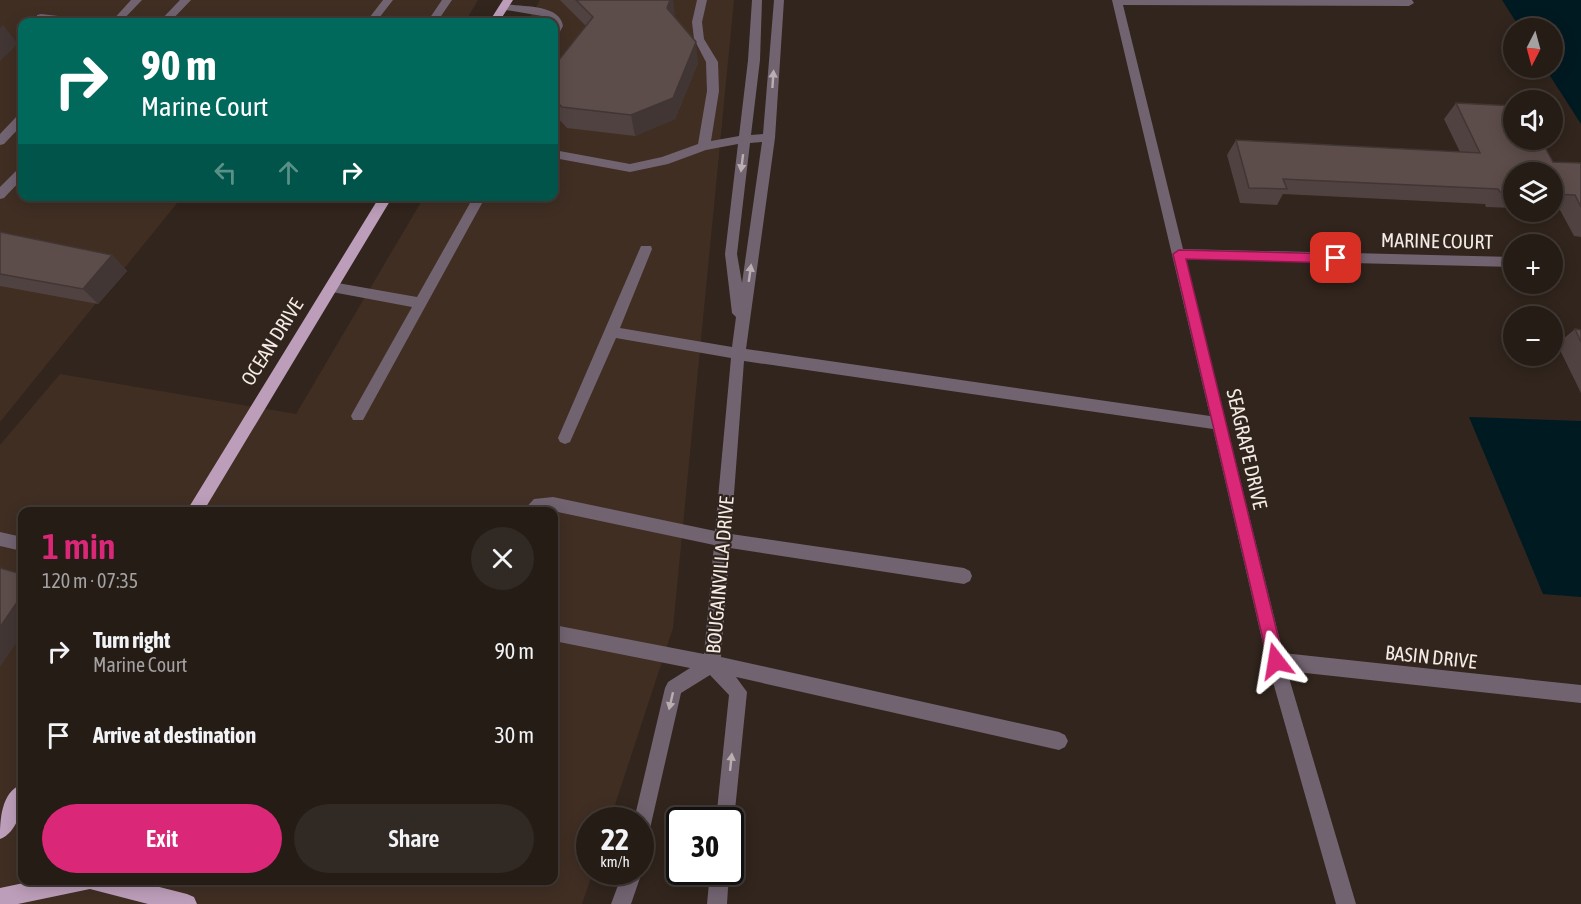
<!DOCTYPE html>
<html lang="en">
<head>
<meta charset="utf-8">
<style>
	body { margin:0; font-family:"Asap Condensed",sans-serif; background:#312923; color:#f1f3f6; height:100vh; display:flex; flex-direction:column; font-size:22px; white-space:nowrap }
	* { box-sizing:border-box; margin:0 }
	p { font-size:20px; color:#a3a1a1 }
	.icon { flex:none; width:33px; height:33px; fill:none; stroke:currentColor; stroke-width:2; stroke-linecap:round; stroke-linejoin:round }
	.map { position:relative; flex:1; overflow:hidden }
	.side { position:absolute; left:18px; top:507px; width:540px; height:378px; display:flex; flex-direction:column; background:#251c16; border-radius:12px; box-shadow:0 3px 15px #0003,0 0 0 2px #423a35 }
	.side>* { flex:none }
	.banner { position:absolute; left:18px; top:18px; width:540px; height:183px; border-radius:12px; box-shadow:0 3px 15px #0003,0 0 0 2px #423a35; background:#00695c; color:#fff; overflow:hidden }
	.needle { width:39px; rotate:186deg }
	.controls { position:absolute; left:1503px; top:18px; display:grid; gap:12px }
	.controls a { display:grid; place-items:center; width:60px; height:60px; border-radius:50%; background:#251c16; box-shadow:0 3px 15px #0003,0 0 0 2px #423a35; font-size:30px }
	.speed { position:absolute; left:576px; top:807px; display:flex; gap:12px; font-size:30px; font-weight:700; text-align:center }
	.speed>* { display:grid; place-content:center; width:78px; height:78px; border-radius:50%; background:#251c16; box-shadow:0 3px 15px #0003,0 0 0 2px #423a35; line-height:1 }
	.speed small { font-size:15px; font-weight:400 }
	.speed .limit { border:3px solid #111; border-radius:9px; background:#fff; color:#111 }
	.pin { position:absolute; display:grid; place-items:center; width:51px; height:51px; color:#fff; margin:-26px; border-radius:12px; box-shadow:0 3px 9px #0006 }
	.me { position:absolute; width:66px; margin:-33px; rotate:346deg; stroke-linejoin:round; filter:drop-shadow(0 0 4px #0008) }
	.turn { display:flex; align-items:center; gap:21px; height:126px; padding:0 24px; font-size:27px }
	.turn .icon { width:78px; height:78px; stroke-width:2.5 }
	.turn b { display:block; font-size:42px; line-height:51px }
	.lanes { display:flex; align-items:center; height:57px; padding:0 24px; background:#0003; justify-content:center; gap:30px; direction:ltr }
	.lanes .off { opacity:.35 }
	.round { display:grid; place-items:center; flex:none; width:63px; height:63px; border-radius:32px; background:#312923 }
	.overview { display:flex; align-items:center; justify-content:space-between; height:102px; padding:0 24px }
	h1 { font-size:36px; font-weight:600; line-height:45px; color:#db2777 }
	.button { display:flex; gap:12px; margin-top:auto; padding:12px 24px }
	.button a { flex:1; height:69px; border-radius:36px; background:#db2777; color:#fff; font-size:24px; font-weight:600; line-height:69px; text-align:center }
	.button a+a { background:#312923; color:#f1f3f6 }
	ul { padding:0; list-style:none }
	li { display:flex; align-items:center; gap:18px; height:84px; padding:0 24px }
	li div { flex:1 }
	li b { display:block; font-size:22px }
	li em { font-style:normal }
	.map>svg:first-child { display:block }
	.built { fill:#402e23; fill-rule:evenodd }
	.water { fill:#001a21 }
	.lines { fill:none; stroke-linecap:round; stroke-linejoin:round }
	.minor { fill:#726371; fill-rule:evenodd }
	.major { fill:#bd9eba; fill-rule:evenodd }
	.wall { fill:#504240 }
	.shaded-wall { fill:#413634 }
	.building { fill:#5d4d4a; stroke:#413634; stroke-width:1.5 }
	.oneway { fill:#baaeb1 }
	.route { fill:#db2777; stroke:#8e194d; stroke-width:1.5 }
	.labels { text-anchor:middle; stroke-width:4.5; stroke-linejoin:round; paint-order:stroke }
	.street-label { font-size:20px; fill:#f4ebe6; stroke:#31251d }
</style>
</head>
<body>
<div class="map">
<svg width="1581" height="904" viewBox="0 0 1581 904">
	<rect width="100%" height="100%" fill="#31251d"/>
	<path class="built" d="M0 0H478L465 22H22V196L182 197 0 422Z
		M540 0H734L673 628 610 820H590V872H593L582 904H0V445L60 374 296 414 424 197 554 196V22H527ZM22 512H554V880H22Z"/>
	<path class="water" d="M1502 0H1581V124L1545 68H1552V28H1520Z
		M1469 417 1581 421V597L1543 594Z"/>
	<g class="lines">
		<path class="minor" d="M131 0H142L121 22H111Z
			M180 0H191L170 22H159Z
			M383 0H393L376 22H366Z
			M442 0H452L437 22H427Z
			M697 0H707L702 22 704 39 718 62 719 91 711 141 739 136 748 60 752 0H762L760 60 751 135 763 134 774 0H784L775 138 746 349 1210 416 1112 0H1412L1414 3 1409 6 1123 5 1183 249 1514 257V267L1186 259 1283 653 1581 685V703L1287 671 1356 904H1336L1267 661 1213 429 744 361 731 534 964 568 970 571 972 576 970 581 964 584 730 548 721 657 1059 732 1065 735 1068 741 1065 747 1059 750 736 677 747 692 734 820 730 827V820H716L729 695 710 675 681 693 649 833 647 840 640 842V820H634L665 688 668 682 690 668 554 641V625L704 654 714 545 553 511 522 512 534 499 553 497 715 531 731 358 616 338 570 442 565 444 560 442 558 438 641 246H651L652 249 620 328 732 347 736 317 732 313 725 254 738 144 706 150 668 164 630 172 554 158V150L630 164 662 157 698 144 707 91 706 62 694 39 692 22ZM762 142 742 283 737 254 750 143Z
			M504 4C522 7 560 4 563 26L558 35 554 36V22L548 17 500 9V5Z
			M41 14 84 19 89 22H61L37 19V15Z
			M22 114V125L4 144 0 145V134L18 115Z
			M22 168V179L4 198 0 199V187L18 169Z
			M474 196H486L363 420H353L351 416 353 412 412 307 332 292 325 287 332 282 417 297Z
			M0 532 22 537V551L0 546Z
			M640 869 642 872 631 904H611L623 872H640Z
			M710 872H729L727 904H707Z"/>
		<path class="major" d="M503 0H513L499 22H489Z
			M380 196H393L203 512H186Z
			M22 784C24 802 20 831 0 839 0 820 1 792 22 784Z
			M38 880H132L187 894 194 897 197 904H148L90 889 18 904H0V888Z"/>
	</g>
	<path class="wall" d="M560 0H673L674 16 698 63 675 119 635 136 567 128 554 114V66L586 26Z
		M1456 103 1553 162 1581 163V237L1574 236 1560 210H1552V172H1514V208L1486 207 1485 204 1283 194 1277 205 1240 203 1227 155 1236 140 1460 152 1444 119Z
		M0 232 112 255 127 271 98 304 0 286Z
		M1575 329 1581 330V393L1557 344Z"/>
	<path class="shaded-wall" d="M670 0H673L675 15 670 28 667 8Z
		M3 25 18 44 0 61V28Z
		M696 42 698 63 675 119 635 136 631 115Z
		M112 255 127 271 98 304 83 289Z
		M22 595V635L0 667V627Z"/>
	<path class="building" d="M576 0H670L667 8 696 42 673 98 631 115 562 107 554 99V66L593 17Z
		M1456 103 1514 106V140H1541L1553 162 1581 163V207L1575 195 1552 194V172H1514V193L1500 192 1498 189 1283 179 1287 189 1249 188 1236 140 1480 153Z
		M0 232 112 255 83 289 0 274Z
		M1575 329 1581 330V342Z
		M0 568 22 574V595L0 627Z"/>
	<defs><path id="oneway-solid" d="M-6-.8H1V-3.2L6.5 0L1 3.2V.8H-6Z" transform="scale(1.5)"/></defs>
	<g class="oneway">
		<use href="#oneway-solid" transform="translate(773 79) rotate(-86)"/>
		<use href="#oneway-solid" transform="translate(742 163) rotate(97)"/>
		<use href="#oneway-solid" transform="translate(750 273) rotate(-82)"/>
		<use href="#oneway-solid" transform="translate(671 701) rotate(103)"/>
		<use href="#oneway-solid" transform="translate(731 762) rotate(-84)"/>
	</g>
	<path class="route" d="M1179 250 1336 254 1342 258 1336 263 1186 259 1284 661 1281 666 1276 669 1270 666 1268 661 1173 254Z"/>
	<g class="labels">
		<g class="street-label">
			<text transform="translate(1437 241) rotate(1)" y="7">MARINE COURT</text>
			<text transform="translate(272 342) rotate(-58)" y="7">OCEAN DRIVE</text>
			<text transform="translate(1247 449) rotate(77)" y="7">SEAGRAPE DRIVE</text>
			<text transform="translate(720 575) rotate(-85)" y="7">BOUGAINVILLA DRIVE</text>
			<text transform="translate(1431 657) rotate(6)" y="7">BASIN DRIVE</text>
		</g>
	</g>
</svg>
<div class="controls">
<a><svg class="needle" viewBox="-14 -14 28 28"><path d="M0-13l5 13h-10z" fill="#e53935"/><path d="M0 13l5-13h-10z" fill="#a3a1a1"/></svg></a>
<a><svg class="icon" aria-label="sound" viewBox="0 0 24 24"><path d="M4 9h4l5-4v14l-5-4H4zM17 9q2 3 0 6"/></svg></a>
<a><svg class="icon" aria-label="layers" viewBox="0 0 24 24"><path d="M12 4l9 5-9 5-9-5zM3 14l9 5 9-5"/></svg></a>
<a>+</a>
<a>−</a>
</div>
<div class="speed"><div>22<small>km/h</small></div><div class="limit">30</div></div>
<div class="pin" style="left:1336px;top:258px;background:#d93025"><svg class="icon" aria-label="arrive" viewBox="0 0 24 24"><path d="M6 21V4h12l-3 4 3 4H6"/></svg></div>
<svg class="me" style="left:1276px;top:661px" viewBox="-20 -20 40 40"><path d="M0-17L14 15 0 8-14 15z" fill="#db2777" stroke="#fff" stroke-width="4"/></svg>
<div class="banner">
<div class="turn"><svg class="icon" aria-label="right" viewBox="0 0 24 24"><path d="M7 20v-9h11M14 6l5 5-5 5"/></svg><div><b>90 m</b>Marine Court</div></div>
<div class="lanes"><svg class="icon off" aria-label="left" viewBox="0 0 24 24"><path d="M17 20v-9H6M10 6l-5 5 5 5"/></svg><svg class="icon off" aria-label="ahead" viewBox="0 0 24 24"><path d="M12 20V5M6 11l6-6 6 6"/></svg><svg class="icon" aria-label="right" viewBox="0 0 24 24"><path d="M7 20v-9h11M14 6l5 5-5 5"/></svg></div>
</div>
<section class="side">
<div class="overview"><div><h1>1 min</h1><p>120 m · 07:35</p></div><a class="round"><svg class="icon" aria-label="close" viewBox="0 0 24 24"><path d="M6 6l12 12M18 6L6 18"/></svg></a></div>
<ul>
<li><svg class="icon" aria-label="right" viewBox="0 0 24 24"><path d="M7 20v-9h11M14 6l5 5-5 5"/></svg><div><b>Turn right</b><p>Marine Court</p></div><em>90 m</em></li>
<li><svg class="icon" aria-label="arrive" viewBox="0 0 24 24"><path d="M6 21V4h12l-3 4 3 4H6"/></svg><div><b>Arrive at destination</b></div><em>30 m</em></li>
</ul>
<div class="button"><a>Exit</a><a>Share</a></div>
</section>
</div>
</body>
</html>
